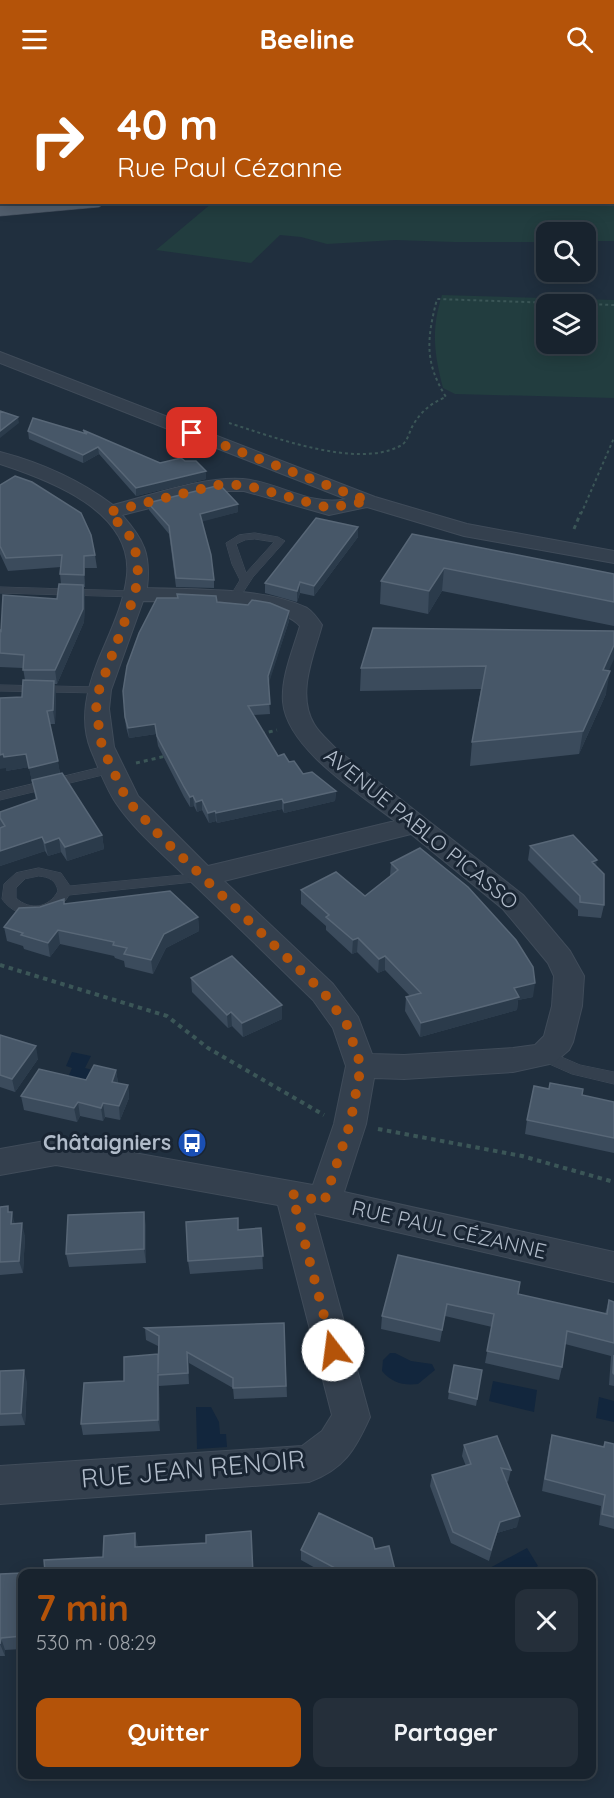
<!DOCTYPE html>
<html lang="fr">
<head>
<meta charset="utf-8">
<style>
	body { margin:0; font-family:Quicksand,sans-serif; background:#252f3a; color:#f1f3f6; height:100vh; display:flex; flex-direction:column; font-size:22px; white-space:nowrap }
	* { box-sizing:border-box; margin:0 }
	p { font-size:20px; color:#9fa4aa }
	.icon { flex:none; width:33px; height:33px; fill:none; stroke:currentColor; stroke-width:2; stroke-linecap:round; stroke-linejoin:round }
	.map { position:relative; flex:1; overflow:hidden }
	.details { position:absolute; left:18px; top:1491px; width:578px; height:210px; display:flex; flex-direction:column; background:#18232e; border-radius:12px; box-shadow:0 3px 15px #0003,0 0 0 2px #36404a }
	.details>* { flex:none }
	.banner { position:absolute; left:0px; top:0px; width:615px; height:126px; box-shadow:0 3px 15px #0003,0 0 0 2px #36404a; background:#b45309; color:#fff; overflow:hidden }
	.buttons { position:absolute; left:536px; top:144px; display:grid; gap:12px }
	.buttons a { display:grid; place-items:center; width:60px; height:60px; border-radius:12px; background:#18232e; box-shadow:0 3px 15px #0003,0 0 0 2px #36404a; font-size:30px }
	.pin { position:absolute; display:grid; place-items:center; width:51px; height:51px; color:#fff; margin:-26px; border-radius:12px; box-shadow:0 3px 9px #0006 }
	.me { position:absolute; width:66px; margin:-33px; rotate:345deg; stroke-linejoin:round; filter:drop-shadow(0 0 4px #0008) }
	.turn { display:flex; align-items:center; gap:21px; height:126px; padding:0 18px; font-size:27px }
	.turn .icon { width:78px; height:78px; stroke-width:2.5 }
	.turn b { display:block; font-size:42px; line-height:51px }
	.round { display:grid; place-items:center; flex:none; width:63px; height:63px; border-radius:12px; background:#252f3a }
	.headline { display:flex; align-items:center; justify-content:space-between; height:102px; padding:0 18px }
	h1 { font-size:36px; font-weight:700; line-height:45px; color:#b45309 }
	.button { display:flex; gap:12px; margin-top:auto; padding:12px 18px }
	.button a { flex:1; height:69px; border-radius:12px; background:#b45309; color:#fff; font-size:24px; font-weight:700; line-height:69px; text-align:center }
	.button a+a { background:#252f3a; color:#f1f3f6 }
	header { display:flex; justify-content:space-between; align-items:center; height:78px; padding:0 18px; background:#b45309; color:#fff; font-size:27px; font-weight:700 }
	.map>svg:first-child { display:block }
	.green { fill:#223d3f; fill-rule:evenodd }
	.water { fill:#12263d }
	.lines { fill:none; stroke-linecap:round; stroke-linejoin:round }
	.lane-casing { stroke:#404c5a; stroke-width:1 }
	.street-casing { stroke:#404c5a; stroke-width:2 }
	.primary-casing { stroke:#404c5a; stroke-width:1 }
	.path-far2 { stroke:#3b5657; stroke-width:2; stroke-dasharray:3 3; stroke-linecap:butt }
	.path-far1 { stroke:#3b5657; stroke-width:3; stroke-dasharray:4 4; stroke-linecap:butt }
	.path { stroke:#3b5657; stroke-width:4; stroke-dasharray:4.5 4.5; stroke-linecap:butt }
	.lane { fill:#34404e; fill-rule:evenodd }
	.street { fill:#34404e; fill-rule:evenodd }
	.primary { fill:#525f6e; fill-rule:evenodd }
	.wall { fill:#3b4b5c }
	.shaded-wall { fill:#2b3b4b }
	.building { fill:#475768; stroke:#586777; stroke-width:1.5 }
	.route { stroke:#b45309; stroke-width:10; stroke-dasharray:0 18 }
	.labels { text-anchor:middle; stroke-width:6; stroke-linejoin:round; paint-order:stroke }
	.street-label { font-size:21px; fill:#b0bbc9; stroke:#192533 }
	.poi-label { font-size:21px; font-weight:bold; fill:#b0bbc9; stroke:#192533; text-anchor:end }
	.near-street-label { font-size:26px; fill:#b0bbc9; stroke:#192533 }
</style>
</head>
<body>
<header><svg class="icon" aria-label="menu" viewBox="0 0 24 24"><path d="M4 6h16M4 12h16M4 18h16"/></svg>Beeline<svg class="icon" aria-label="search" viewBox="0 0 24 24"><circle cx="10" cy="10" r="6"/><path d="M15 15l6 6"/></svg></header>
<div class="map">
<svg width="614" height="1720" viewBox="0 0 614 1720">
	<rect width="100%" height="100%" fill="#202f3e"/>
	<path class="green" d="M614 88V163H585V154H546V164H454L395 162 327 166 301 159 280 157 251 185 156 172 212 125 614 124Z
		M442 217 614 222V320L455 316 443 310C434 275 431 252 442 217ZM546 226H585V266H546Z"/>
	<path class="water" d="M72 974 91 978 85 990 93 992 85 1008 66 1004 72 990 66 988Z
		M390 1275H395L411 1283 432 1286 435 1292 418 1306C403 1308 391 1304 382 1293L383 1282Z
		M493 1303 537 1312 534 1334 489 1323Z
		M599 1319 614 1323V1344L596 1340Z
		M196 1329H211L219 1344 220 1356H226L227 1369 197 1371Z
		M527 1470 538 1488 526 1495H488L486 1492Z"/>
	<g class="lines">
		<g class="lane-casing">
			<path id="lane" d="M527 0H533L534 2H528Z
				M546 0H614V2H544Z
				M0 112H2V116H0Z
				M255 455 278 459 285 463 253 499 238 522H230L229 520 240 502 232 486 226 465 239 457ZM255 461 274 464 246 495 236 466 245 462Z
				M0 509 135 513 140 516 135 519 0 515Z
				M0 607 99 609 105 612 99 615 0 613Z
				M111 687 117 691 115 694 0 722V714Z
				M39 790 61 795 70 808 203 795 209 799 203 803 69 817C55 842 19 845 2 821L4 806 16 795ZM39 798C49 799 56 802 58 813 49 830 30 833 16 820V810L25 801Z
				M543 971 580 987 614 994V1006L572 996 538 981 536 977 538 973Z"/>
		</g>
		<g class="street-casing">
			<path id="street" d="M0 274 375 419 467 446 614 473V485L464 458 367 429 329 437 244 413H217L122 437C144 462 151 476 147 510 194 512 264 509 307 530 313 534 318 541 322 547 314 577 296 616 314 646 319 655 329 663 336 671L523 817 570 873 584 898 582 928 573 964 569 972 554 985 513 994 404 1001 374 1000 366 1046 344 1114 614 1174V1204L314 1135 370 1339C355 1372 344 1391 309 1404L0 1426V1388L302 1368 322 1353 332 1337 278 1127 56 1087 0 1097V1071L56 1061 313 1107 334 1046 346 988 333 950 313 922C270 880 228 839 185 798 162 775 134 752 116 725 106 710 98 689 91 672 79 642 87 611 98 583 109 556 124 527 127 497 133 433 49 402 0 386V374C42 385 78 401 113 427 153 417 203 398 243 401 279 404 310 429 346 421L0 285ZM143 523C180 524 276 521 300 548 293 572 281 599 283 624 287 671 360 716 395 743L208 788 138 718 114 669 109 631 111 612ZM411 756 503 831 548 885 554 898 552 928 544 958 535 967 513 970 404 977 372 976 358 939 333 906 224 803Z"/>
		</g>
		<g class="primary-casing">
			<path id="primary" d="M38 124H107L99 129 0 138V128Z"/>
		</g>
		<path class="path-far2" d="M229 345C274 359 356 391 400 368 407 365 409 355 412 349 420 334 431 325 446 319 424 284 427 260 437 221L614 227
			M581 436 614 360"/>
		<path class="path-far1" d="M574 451 581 434
			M261 656 277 652
			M136 685 166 678"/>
		<path class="path" d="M0 887 167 938 208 970 324 1037
			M378 1051 522 1078 614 1104"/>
		<use href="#lane" class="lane"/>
		<use href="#street" class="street"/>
		<use href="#primary" class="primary"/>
	</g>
	<path class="wall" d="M2 44V104H0V63H1L0 51Z
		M83 352 160 385 185 383 206 393V401L136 418 99 376 83 385 29 361 28 353 84 355Z
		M0 407 95 477 97 490H85V509H84L85 520 84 544 57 606H54L56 616 55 646H50L60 695 102 757 104 771 67 783 61 774 48 778 45 773 0 788V734L36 722 29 689 6 693V690L25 602 23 590 0 589V552L1 553 57 521 61 506 60 496 61 489 8 493 0 476Z
		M148 425 238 434 202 443 214 502V510L176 509 169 456 149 432Z
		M358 449V459L314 518 300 515 297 524 265 515V505Z
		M412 456 614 496V548L442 513 428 536 380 526 381 503Z
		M217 524 289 543 268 606 270 636 253 637 278 678 289 684 303 696 336 713 335 723 284 735 282 731 217 745 216 743 209 745 202 732 197 734 194 728 190 729 184 719 158 668 156 656 129 660 126 649 125 639Z
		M373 550 606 616 579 676 470 688 472 664 481 611 360 613 361 590Z
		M530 768 596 788 604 827 601 840 578 838V832L528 782Z
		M391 785 533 919 518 922 517 932 420 959 405 933 406 919 410 918 385 892 378 895 357 874 352 876 326 852V848L301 826V812L365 818 390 798Z
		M65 826 198 839 199 853 166 870 153 896 125 889 124 883 115 880 114 878 60 866 50 879 24 871 23 868 7 863 4 849 40 829Z
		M191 900 282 927V941L243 959 232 948 228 950 192 914Z
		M0 957 38 981 15 1014 0 1009Z
		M116 992 118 1005 128 1007 129 1020 120 1042 105 1039 103 1043 80 1038 77 1044 24 1032 21 1018 86 1002Z
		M549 1011 582 1017 614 1024V1075L525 1056 527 1042Z
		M0 1129 9 1134 15 1146 25 1158 23 1195 0 1197Z
		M146 1147V1185L69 1189 66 1176Z
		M261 1150 263 1191 190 1196 188 1183Z
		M398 1177 518 1216 605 1236 609 1222 614 1224V1308L609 1307 611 1278 565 1266 562 1289 559 1302 485 1285 492 1249 445 1238 440 1264 381 1251 382 1238Z
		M284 1245 287 1319 234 1321 233 1310 189 1285V1306L159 1308 160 1353 83 1357 81 1346 124 1303 158 1279V1268L146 1262 145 1250Z
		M482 1292 476 1328 448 1321 449 1314Z
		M0 1293 27 1304 25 1347 0 1348Z
		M552 1357 603 1369 605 1364 614 1366V1451L599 1447 601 1428 542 1413 549 1369Z
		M464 1367 511 1392 508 1404 506 1403 517 1449 497 1455 489 1483 451 1465 430 1408 432 1397 466 1388 462 1378Z
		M138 1469 253 1496H22V1571L5 1572V1578H0V1496L45 1494Z
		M301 1472 396 1496H326L301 1482Z"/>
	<path class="shaded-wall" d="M18 339 19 345 0 360V353Z
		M98 369 99 376 83 385V377Z
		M206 393V401L136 418V410Z
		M238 426V434L201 444 200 436Z
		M358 449V459L314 518V508Z
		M84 478 85 490V509L84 497Z
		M444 490 442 513 428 536 429 513Z
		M300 504V515L297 524V513Z
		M83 507 85 520 84 544 57 606 55 592Z
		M289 533V543L268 608V598Z
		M614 567V581L599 615 603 592Z
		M610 593 606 616 579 676 583 653Z
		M54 603 56 616 55 646 53 632Z
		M155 646 156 656 129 660 128 650Z
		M26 676 29 689 6 693V690L0 691V677Z
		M58 683 60 697 32 704 29 690Z
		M336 713 335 723 284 735V725Z
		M193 718 194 728 190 729V719Z
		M282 721V731L217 745 216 735Z
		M202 722V732L197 734 196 724Z
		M215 733 216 743 209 745 208 735Z
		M102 757 104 771 67 783 65 769Z
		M42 759 45 773 0 788V773Z
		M59 760 61 774 48 778 45 765Z
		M597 782 595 796 592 784Z
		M198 839 199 853 166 870 153 896 151 882 164 856Z
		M58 852 60 866 50 879 48 865Z
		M358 860 357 874 352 876 353 862Z
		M385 878V892L378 895 379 881Z
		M535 905 533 919 518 922 517 932 420 959 421 945 514 910Z
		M282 927V941L243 959 242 945Z
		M231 934 232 948 228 950 227 937Z
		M36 968 38 981 15 1014 12 1001Z
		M116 992 118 1006 112 1004Z
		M128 1007 129 1020 120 1042 119 1028Z
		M78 1024 80 1038 77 1044 74 1030Z
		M103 1025 105 1039 103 1043 101 1030Z
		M12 1134 15 1147 11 1146Z
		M144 1134 146 1147V1185L144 1171Z
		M22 1145 25 1158 23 1195 19 1183Z
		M187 1274 189 1285V1306L188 1295Z
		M24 1292 27 1304 25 1347 21 1335Z
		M158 1297 159 1308 160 1353 158 1342Z
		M520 1438 517 1449 497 1455 489 1483 500 1444Z
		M135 1455 138 1468V1482L135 1469Z
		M1 1560 5 1572V1578L0 1566Z"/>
	<path class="building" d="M0 63H2V90H0Z
		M0 333 18 339 0 353Z
		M33 340 87 356 83 352 160 385 181 380 185 383H196L206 393 136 410 98 369 83 377 28 353Z
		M15 398 32 404 81 435 91 457 95 477 84 478V497L60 496 62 477 6 480 0 468V407Z
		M220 407 238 426 200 436 211 477 214 502 176 500 169 448 148 425Z
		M316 440 358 449 314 508 300 504 297 513 265 505Z
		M412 456 614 496V524L444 490 429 513 381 503Z
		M59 506 83 507V531L55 592H23L24 577 0 575V552L1 553 3 517 57 521Z
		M177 516 216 518 217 524 248 527 252 522 270 525 289 533 268 598 270 626 248 628 278 678 284 676 289 684 294 683 303 696 312 694 336 713 284 725 282 721 216 735 215 733 208 735 202 722 196 724 193 718 190 719 184 709 157 658 155 646 128 650 125 639 123 613 127 588 139 555 157 520H178Z
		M373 550 614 553V567L603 592 610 593 583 653 472 664 486 588 361 590Z
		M23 602 54 603 53 632 47 633 58 683 29 690 26 676 4 679 3 676 0 677V620L22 619Z
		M62 695 102 757 65 769 59 760 45 765 42 759 0 773V750L5 748 0 740V734L37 721 32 702Z
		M573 757 597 782 592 784 604 796V827L580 824V818L530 768Z
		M420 770 468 809 516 862 533 889 535 905 514 910 519 919 421 945 406 919 421 915 385 878 379 881 358 860 353 862 326 839 329 837 301 812 336 794 365 818 398 792 391 785Z
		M170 813 198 839 164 856 151 882 124 876 127 870 113 867 114 864 58 852 48 865 21 857 23 855 4 849 19 830 40 829 64 821V826Z
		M232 878 282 927 242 945 231 934 227 937 191 900Z
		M0 957 36 968 12 1001 0 997Z
		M94 987 116 992 112 1004 128 1007 119 1028 103 1025 101 1030 78 1024 74 1030 21 1018 39 991 86 1002Z
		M550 1005 583 1011 582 1017 614 1024V1060L527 1042 534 1008 549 1011Z
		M8 1128V1134H12L11 1146 22 1145 19 1183 0 1184V1129Z
		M144 1134V1171L66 1176 68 1137Z
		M238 1140V1152L261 1150 263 1178 188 1183 186 1144Z
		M398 1177 520 1204 518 1216 607 1236 609 1222 614 1224V1265L567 1253 562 1289 487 1273 494 1236 447 1226 442 1252 382 1238Z
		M284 1245 286 1308 233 1310V1300L187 1274 188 1295 158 1297V1342L81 1346 84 1305 124 1303V1279L158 1276V1295L159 1258 145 1250Z
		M614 1277V1296L613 1295Z
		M454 1287 482 1292 477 1321 449 1314Z
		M24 1292 21 1335 0 1336V1293Z
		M552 1357 604 1369 605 1364 614 1366V1439L602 1436 605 1417 545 1401Z
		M497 1358 511 1392 501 1390 520 1438 500 1444 491 1472 453 1454 432 1397 471 1386 464 1367Z
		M319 1435 372 1460 375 1471 389 1468 396 1496H338L337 1491 301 1472Z
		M251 1453 253 1496H22V1558L1 1560 0 1566V1496L45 1494 44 1482 103 1479 104 1458 135 1455V1469L206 1465V1457Z"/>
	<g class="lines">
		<path class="route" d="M192 355 368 423 329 430 245 407H217L109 434 132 461 136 476 138 495 135 516 99 612 96 631 102 669 127 722 160 758 324 915 347 947 361 988 350 1046 324 1124 292 1116 333 1272"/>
	</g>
	<defs>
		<g id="bus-disc" transform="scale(1.5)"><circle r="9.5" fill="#1a4fb4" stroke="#192533"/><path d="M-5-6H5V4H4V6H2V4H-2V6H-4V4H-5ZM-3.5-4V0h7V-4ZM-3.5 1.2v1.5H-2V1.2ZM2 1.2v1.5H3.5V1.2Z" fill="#fff"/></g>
	</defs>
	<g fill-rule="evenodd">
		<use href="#bus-disc" x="192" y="1065"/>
	</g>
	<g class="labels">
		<g class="street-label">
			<text transform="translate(421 751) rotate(39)" y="7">AVENUE PABLO PICASSO</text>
			<text transform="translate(449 1152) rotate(13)" y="7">RUE PAUL CÉZANNE</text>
		</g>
		<g class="poi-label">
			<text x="171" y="1072">Châtaigniers</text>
		</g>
		<g class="near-street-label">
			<text transform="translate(193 1391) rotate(-5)" y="9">RUE JEAN RENOIR</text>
		</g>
	</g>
</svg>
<div class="buttons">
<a><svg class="icon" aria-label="search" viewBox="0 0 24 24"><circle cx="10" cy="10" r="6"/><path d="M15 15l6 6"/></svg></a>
<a><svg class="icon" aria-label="layers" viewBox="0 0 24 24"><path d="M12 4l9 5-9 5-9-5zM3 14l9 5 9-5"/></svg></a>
</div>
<div class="pin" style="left:192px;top:355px;background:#d93025"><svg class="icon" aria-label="arrive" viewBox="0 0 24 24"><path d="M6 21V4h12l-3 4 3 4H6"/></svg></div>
<svg class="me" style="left:333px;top:1272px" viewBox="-20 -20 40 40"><circle r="19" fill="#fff"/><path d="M0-13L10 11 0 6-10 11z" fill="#b45309"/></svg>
<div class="banner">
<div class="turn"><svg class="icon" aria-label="right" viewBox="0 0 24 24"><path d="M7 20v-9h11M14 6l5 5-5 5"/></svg><div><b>40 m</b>Rue Paul Cézanne</div></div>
</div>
<section class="details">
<div class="headline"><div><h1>7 min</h1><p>530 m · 08:29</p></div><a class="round"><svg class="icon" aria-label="close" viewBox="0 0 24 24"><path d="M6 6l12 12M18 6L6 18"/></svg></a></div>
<div class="button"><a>Quitter</a><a>Partager</a></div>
</section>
</div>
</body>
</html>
